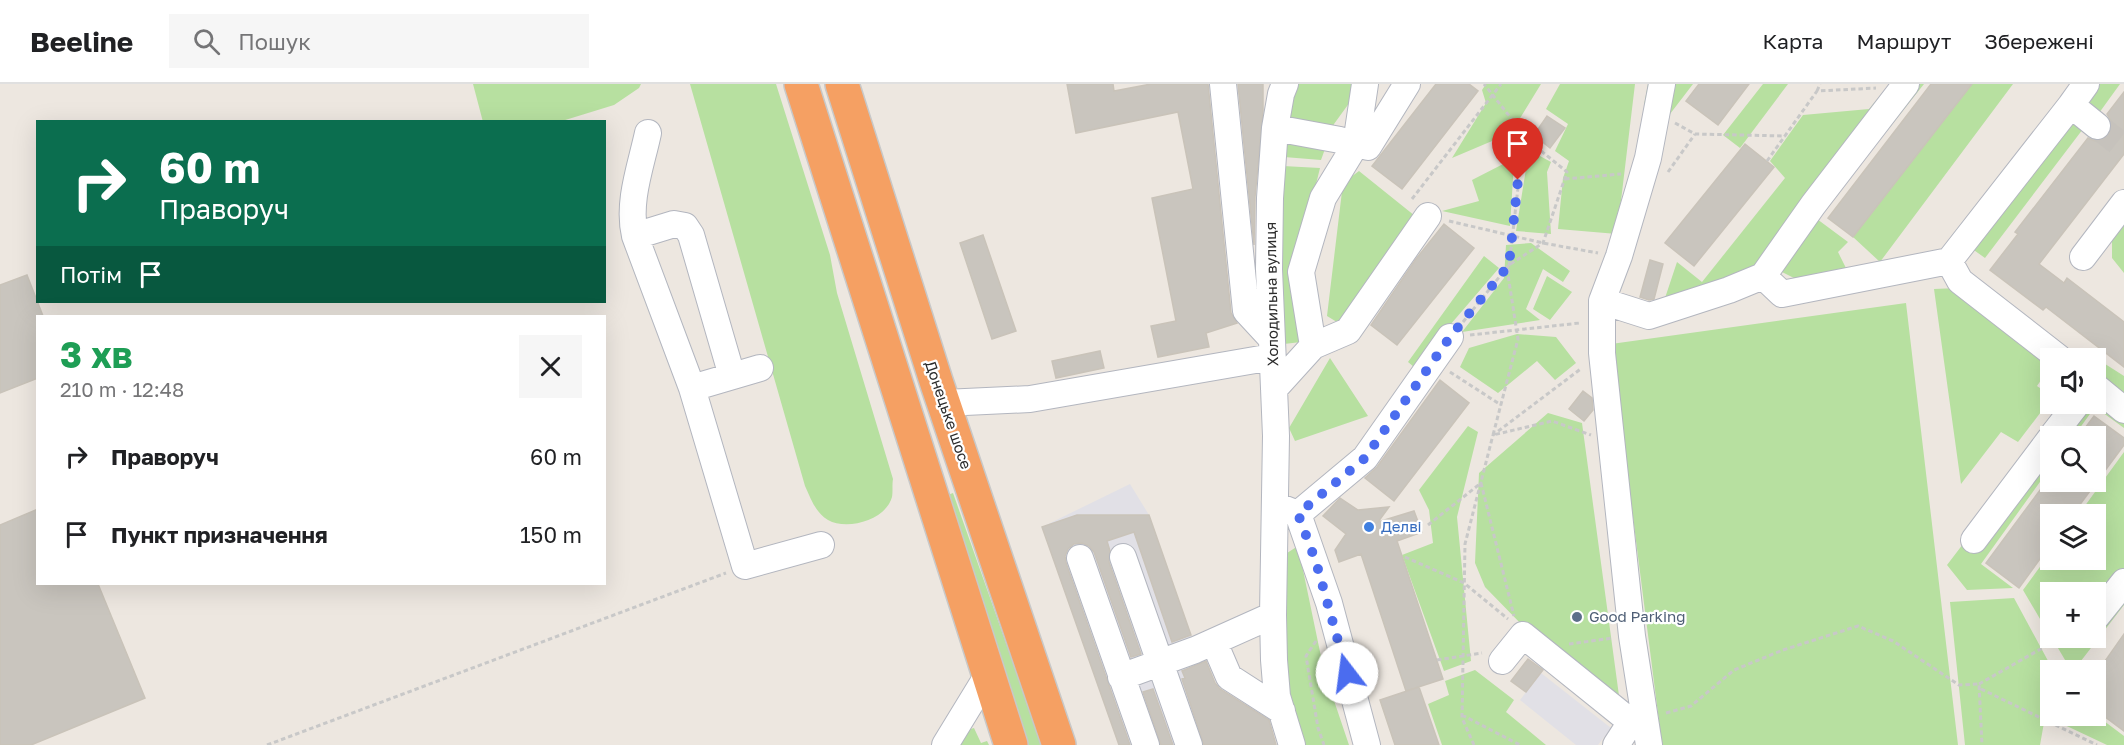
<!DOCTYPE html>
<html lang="uk">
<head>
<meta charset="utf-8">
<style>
	body { margin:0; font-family:"Golos Text",sans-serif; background:#f6f6f6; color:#202124; height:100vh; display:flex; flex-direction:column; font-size:22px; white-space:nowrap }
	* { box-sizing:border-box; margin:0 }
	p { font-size:20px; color:#757577 }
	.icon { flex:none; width:33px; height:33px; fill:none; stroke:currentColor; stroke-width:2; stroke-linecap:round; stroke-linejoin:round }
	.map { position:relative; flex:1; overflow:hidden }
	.details { position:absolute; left:36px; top:231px; width:570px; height:270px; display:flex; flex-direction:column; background:#fff; border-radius:0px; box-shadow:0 6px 24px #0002 }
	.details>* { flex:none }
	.guide { position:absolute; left:36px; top:36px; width:570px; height:183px; border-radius:0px; box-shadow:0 6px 24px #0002; background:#0b6e4f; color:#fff; overflow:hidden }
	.tools { position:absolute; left:2040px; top:264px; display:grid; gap:12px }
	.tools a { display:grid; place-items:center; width:66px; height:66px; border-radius:0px; background:#fff; box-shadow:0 6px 24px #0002; font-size:30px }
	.pin { position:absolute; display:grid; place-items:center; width:51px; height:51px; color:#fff; margin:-62px -26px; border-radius:50% 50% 50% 0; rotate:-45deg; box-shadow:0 0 6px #0007 }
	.pin .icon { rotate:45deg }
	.me { position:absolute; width:66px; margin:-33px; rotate:345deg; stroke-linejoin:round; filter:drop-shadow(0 0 4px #0008) }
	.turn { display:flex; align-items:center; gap:21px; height:126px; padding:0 24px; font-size:27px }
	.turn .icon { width:78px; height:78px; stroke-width:2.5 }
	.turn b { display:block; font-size:42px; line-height:51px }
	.then { display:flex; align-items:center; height:57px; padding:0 24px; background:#0003; gap:12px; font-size:22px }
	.round { display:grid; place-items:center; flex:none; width:63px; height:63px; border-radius:0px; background:#f6f6f6 }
	.overview { display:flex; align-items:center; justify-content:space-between; height:102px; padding:0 24px }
	h1 { font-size:36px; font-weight:700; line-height:45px; color:#1e9e55 }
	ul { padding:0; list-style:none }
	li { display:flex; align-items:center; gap:18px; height:78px; padding:0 24px }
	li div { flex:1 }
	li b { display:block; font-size:22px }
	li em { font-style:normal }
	header { display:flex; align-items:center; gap:36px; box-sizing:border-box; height:84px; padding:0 30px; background:#fff; border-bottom:2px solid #e0e0e0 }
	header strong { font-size:28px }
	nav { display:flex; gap:33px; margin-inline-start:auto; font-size:21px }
	.search { width:420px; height:54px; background:#f6f6f6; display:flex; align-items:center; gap:15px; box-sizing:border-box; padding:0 21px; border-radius:0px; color:#757577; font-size:22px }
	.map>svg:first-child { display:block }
	.industrial { fill:#e1e0e6 }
	.green { fill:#b7e0a0 }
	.building { fill:#c9c5be; stroke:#c9c3b9; stroke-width:1.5 }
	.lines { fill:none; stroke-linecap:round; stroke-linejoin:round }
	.minor-tunnel { stroke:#c6c2bc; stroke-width:26; stroke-dasharray:26 13; stroke-linecap:butt }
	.minor-casing { stroke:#b3b6bf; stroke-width:28 }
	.highway-casing { stroke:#c8c8c8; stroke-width:36 }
	.path { stroke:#c8c8c8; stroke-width:3; stroke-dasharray:4.5 3; stroke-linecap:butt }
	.minor { stroke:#fff; stroke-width:26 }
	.highway { stroke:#f5a063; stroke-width:33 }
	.route { stroke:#4b6cef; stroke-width:10; stroke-dasharray:0 18 }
	.shop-dot { fill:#3f7fe0; stroke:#fff; stroke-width:2 }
	.service-dot { fill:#5c6f8a; stroke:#fff; stroke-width:2 }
	.labels { text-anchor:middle; stroke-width:4.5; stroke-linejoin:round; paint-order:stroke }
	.street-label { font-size:15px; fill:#2c2c2c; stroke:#fff }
	.shop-label { font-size:15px; fill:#366cbe; stroke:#fff; text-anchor:start }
	.service-label { font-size:15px; fill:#4e5e75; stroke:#fff; text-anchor:start }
</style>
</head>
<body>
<header>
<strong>Beeline</strong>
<div class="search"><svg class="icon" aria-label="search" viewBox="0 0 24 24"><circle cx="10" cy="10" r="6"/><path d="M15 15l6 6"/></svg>Пошук</div>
<nav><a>Карта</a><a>Маршрут</a><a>Збережені</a></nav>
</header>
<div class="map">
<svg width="2124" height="661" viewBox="0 0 2124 661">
	<rect width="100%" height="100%" fill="#ede7e0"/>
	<path class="industrial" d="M1130 400 1149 431 1228 661H1119L1042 443Z
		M1541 589 1611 644 1598 661H1576L1520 616Z"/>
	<path class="green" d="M473 0H641L639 4 614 21 562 37 483 38Z
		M690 0H776L830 171 837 209 893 395C892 400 893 408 892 413 886 436 847 447 828 436 815 428 811 415 805 402Z
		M1297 0H1363L1334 40 1321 76 1284 73 1282 37Z
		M1486 0H1541L1511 49 1452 74 1486 19 1482 6Z
		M1560 0H1635L1617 150 1558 145 1563 94 1569 77 1555 67 1568 40 1546 25Z
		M1648 0H1693L1670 30 1644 21Z
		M1763 0H1788L1740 64 1723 51Z
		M1890 0H1924L1817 135 1848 158 1838 168 1846 184 1798 196 1770 182 1663 220 1677 178 1702 198 1785 94 1770 77 1803 31 1869 25Z
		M1972 0H2013L1880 178 1853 153Z
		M2094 0H2120L2094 36 2077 22Z
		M2069 30 2086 41 1985 174 1971 164Z
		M1529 66 1551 78 1547 88 1551 150 1516 147Z
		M1511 76 1514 79 1510 142 1442 127 1479 117 1472 96Z
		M1283 82 1320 84 1295 186 1301 258 1284 260 1278 178Z
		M1359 87 1430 144 1355 249 1327 232 1343 99Z
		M2124 131V189L2112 174V147Z
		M1531 159 1570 187 1563 198 1543 185 1526 225 1540 236 1462 248 1504 194 1506 161Z
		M1484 172 1499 184 1414 283 1408 278Z
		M1547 192 1572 208 1550 236 1533 225Z
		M1958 204 2050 283 2037 302 2050 311V316L2018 358 2001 348 1961 400 1934 205Z
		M1906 219 1958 661H1662L1611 260Z
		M1517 250 1556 253 1576 279 1555 296 1537 277 1498 309 1460 283 1469 264Z
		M1330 274 1368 332 1295 357 1289 344Z
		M2102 278 2124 292V344L2095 323 2074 352H2050V384L1981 480 2013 504 1967 506 1947 481 2070 320H2096V286Z
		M1548 329 1582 339 1620 619 1524 543 1485 503 1475 479 1479 389Z
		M1468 342 1478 348 1457 433 1471 577 1444 587 1402 471 1433 459 1429 426 1419 406Z
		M2124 368V521L2074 586H2071L2052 554H2096V508H2050V552L2023 506 2050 469V476H2096V430H2079Z
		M953 409 1042 661H1023L945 412Z
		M1298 462 1324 587 1349 661H1303L1286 612 1287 469Z
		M2014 514 2053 586H2050V605L2040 661H1965L1950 518Z
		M1475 586 1514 616 1506 628 1546 661H1442L1428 620 1449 611 1445 597Z
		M2096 631 2124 652V661H2107L2054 636 2059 632Z
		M974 644 981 659 987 657 989 661H960L967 646Z"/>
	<path class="building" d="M1067 0H1113L1114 7 1151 0H1208L1231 229 1237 239 1206 249 1209 263 1158 273 1151 242 1176 237 1152 114 1193 105 1178 28 1076 49Z
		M1238 0H1263V27L1255 113 1254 161Z
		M1436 0H1469L1478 7 1402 105 1372 82Z
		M1699 0H1749L1718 41 1686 17Z
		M1931 0H1972L1853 153 1828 134Z
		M2124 8V70L2039 180 2064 199 2067 194 2124 238V283L2046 223 2043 226 1990 186 2018 150 2015 148 2088 54 2095 57 2102 56 2109 51 2112 45 2111 37 2107 30Z
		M1547 32 1565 44 1550 64 1534 51Z
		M1745 60 1774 83 1694 182 1665 159Z
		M1444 140 1474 164 1397 261 1371 241 1416 175Z
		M983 151 1016 247 992 255 960 159Z
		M1650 176 1663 180 1654 215 1649 216 1640 213Z
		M27 191 43 232H38V294L0 309V201Z
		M1100 267 1104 284 1056 294 1052 277Z
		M1440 296 1469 319 1394 417 1365 394 1377 383Z
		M1583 307 1592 314 1593 326 1584 337 1569 325Z
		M2094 332 2124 354V361L2073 430H2050V461L2019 504 1986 479 2046 398H2096V352H2079Z
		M1340 414 1358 426 1389 423 1378 438 1414 427 1422 448 1397 457 1443 595 1406 607 1361 470 1339 478 1335 466 1346 450 1323 432Z
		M38 425V500H98L145 614 31 661H0V441Z
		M1077 431H1149L1191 551 1172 558 1134 448 1107 457 1110 467 1109 478 1141 570 1131 573 1094 468 1089 462 1082 459 1074 460 1068 465 1065 472 1066 479 1130 661H1119L1042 443Z
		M2124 550V647L2096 626V590Z
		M1528 575 1543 586 1526 608 1511 597Z
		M1206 577 1215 599 1220 605 1269 636 1276 661H1204L1182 595 1185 594 1182 587Z
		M1419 603 1439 661H1395L1380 616Z
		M1153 605 1173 661H1161L1143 608Z"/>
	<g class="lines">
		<path class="minor-tunnel" d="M2097 42 2124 63"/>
		<g class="minor-casing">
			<path id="minor" d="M1223 0 1246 227 1271 254
				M1285 0 1281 10 1275 44 1270 114 1269 185 1276 352 1273 531 1274 576 1277 612 1292 661
				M2071 21 2097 42
				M1275 44 1340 56 1368 63 1407 0
				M648 49C641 82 627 118 635 152L692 304
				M635 152 674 140 685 142 691 151 732 292
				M2083 173 2124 119
				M1949 177 1960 197 2059 274
				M1763 192 1782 210 1949 177 2071 21 2086 0
				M1602 217 1649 232 1729 206 1763 192 1813 121 1906 0
				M1313 262 1301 188 1323 114 1356 60 1365 0
				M760 284 692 304 745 482 821 461
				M2096 303 2124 326
				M1274 305 1313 262 1348 247 1428 132
				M944 319 1030 315 1272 273
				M2052 352 2077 320
				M1275 421 1298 430 1329 519 1367 661
				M1298 430 1365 374 1450 253
				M1974 456 2050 355
				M1123 473 1189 661
				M1080 474 1146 661
				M2097 532 2124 498
				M1214 558 1229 593 1282 627
				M1502 577 1523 551 1631 638 1645 636
				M1121 593 1195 566 1273 531
				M945 661 989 589
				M1616 661 1631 638
				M1649 661 1632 552 1602 269V217L1619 172 1648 74 1662 0"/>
		</g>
		<g class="highway-casing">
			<path id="highway" d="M801 0 1011 661
				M842 0 936 297 1059 661"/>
		</g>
		<path class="path" d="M1817 7 1820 0
			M1675 39 1695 50 1785 52
			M1524 51 1508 191 1518 255 1493 351 1552 337 1591 351
			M1767 77 1817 7 1876 4
			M1668 88 1695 50
			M1565 95 1621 90
			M1412 115 1501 0
			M1449 137 1543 159 1598 169
			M1463 238 1509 181 1543 159 1567 88 1529 57 1484 0
			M1470 251 1580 239
			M1450 288 1501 321
			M1428 441 1481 399 1514 532
			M1405 473 1464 499 1508 535
			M1316 557 1306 572 1318 644 1324 661
			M1569 560 1613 554
			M1437 576 1482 569
			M1979 600 2060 554
			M1981 605 2097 661
			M1666 629 1691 622 1734 586 1783 566 1858 542 1893 557 1959 601 1979 600 1982 661
			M1462 631 1520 661
			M267 661 726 489
			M1474 661 1462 634 1465 460 1493 351 1582 284"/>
		<use href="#minor" class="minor"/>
		<use href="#highway" class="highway"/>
	</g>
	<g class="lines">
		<path class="route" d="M1347 589 1316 478 1298 430 1365 374 1450 253 1509 181 1518 96"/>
	</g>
	<circle class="shop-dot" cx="1369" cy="443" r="6"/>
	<circle class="service-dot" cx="1577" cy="533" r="6"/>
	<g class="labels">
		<g class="street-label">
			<text transform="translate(1272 210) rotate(-91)" y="5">Холодильна вулиця</text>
			<text transform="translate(948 331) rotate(71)" y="5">Донецьке шосе</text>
		</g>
		<g class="shop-label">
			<text x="1381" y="448">Делві</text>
		</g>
		<g class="service-label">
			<text x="1589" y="538">Good Parking</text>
		</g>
	</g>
</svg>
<div class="tools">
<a><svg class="icon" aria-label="sound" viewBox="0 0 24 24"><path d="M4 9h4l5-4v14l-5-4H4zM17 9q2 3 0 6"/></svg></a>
<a><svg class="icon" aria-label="search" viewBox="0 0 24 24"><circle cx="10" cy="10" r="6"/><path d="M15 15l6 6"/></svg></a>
<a><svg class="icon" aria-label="layers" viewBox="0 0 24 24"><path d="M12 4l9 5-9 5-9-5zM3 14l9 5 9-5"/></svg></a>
<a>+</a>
<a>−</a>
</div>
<div class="pin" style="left:1518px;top:96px;background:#d93025"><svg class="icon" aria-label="arrive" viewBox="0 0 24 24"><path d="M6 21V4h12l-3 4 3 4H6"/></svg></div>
<svg class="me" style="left:1347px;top:589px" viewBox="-20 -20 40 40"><circle r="19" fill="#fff"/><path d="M0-13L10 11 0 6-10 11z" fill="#4b6cef"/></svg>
<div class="guide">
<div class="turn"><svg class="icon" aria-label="right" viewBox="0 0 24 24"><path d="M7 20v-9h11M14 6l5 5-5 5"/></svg><div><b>60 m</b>Праворуч</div></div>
<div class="then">Потім<svg class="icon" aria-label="arrive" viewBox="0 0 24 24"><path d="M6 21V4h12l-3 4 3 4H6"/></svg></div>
</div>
<section class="details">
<div class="overview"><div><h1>3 хв</h1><p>210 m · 12:48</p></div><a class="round"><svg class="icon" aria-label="close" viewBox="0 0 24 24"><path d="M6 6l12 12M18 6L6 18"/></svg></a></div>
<ul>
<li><svg class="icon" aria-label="right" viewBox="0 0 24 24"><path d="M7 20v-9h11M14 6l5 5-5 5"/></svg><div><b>Праворуч</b></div><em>60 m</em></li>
<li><svg class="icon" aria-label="arrive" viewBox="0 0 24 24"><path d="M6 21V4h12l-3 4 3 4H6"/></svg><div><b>Пункт призначення</b></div><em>150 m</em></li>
</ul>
</section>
</div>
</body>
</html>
